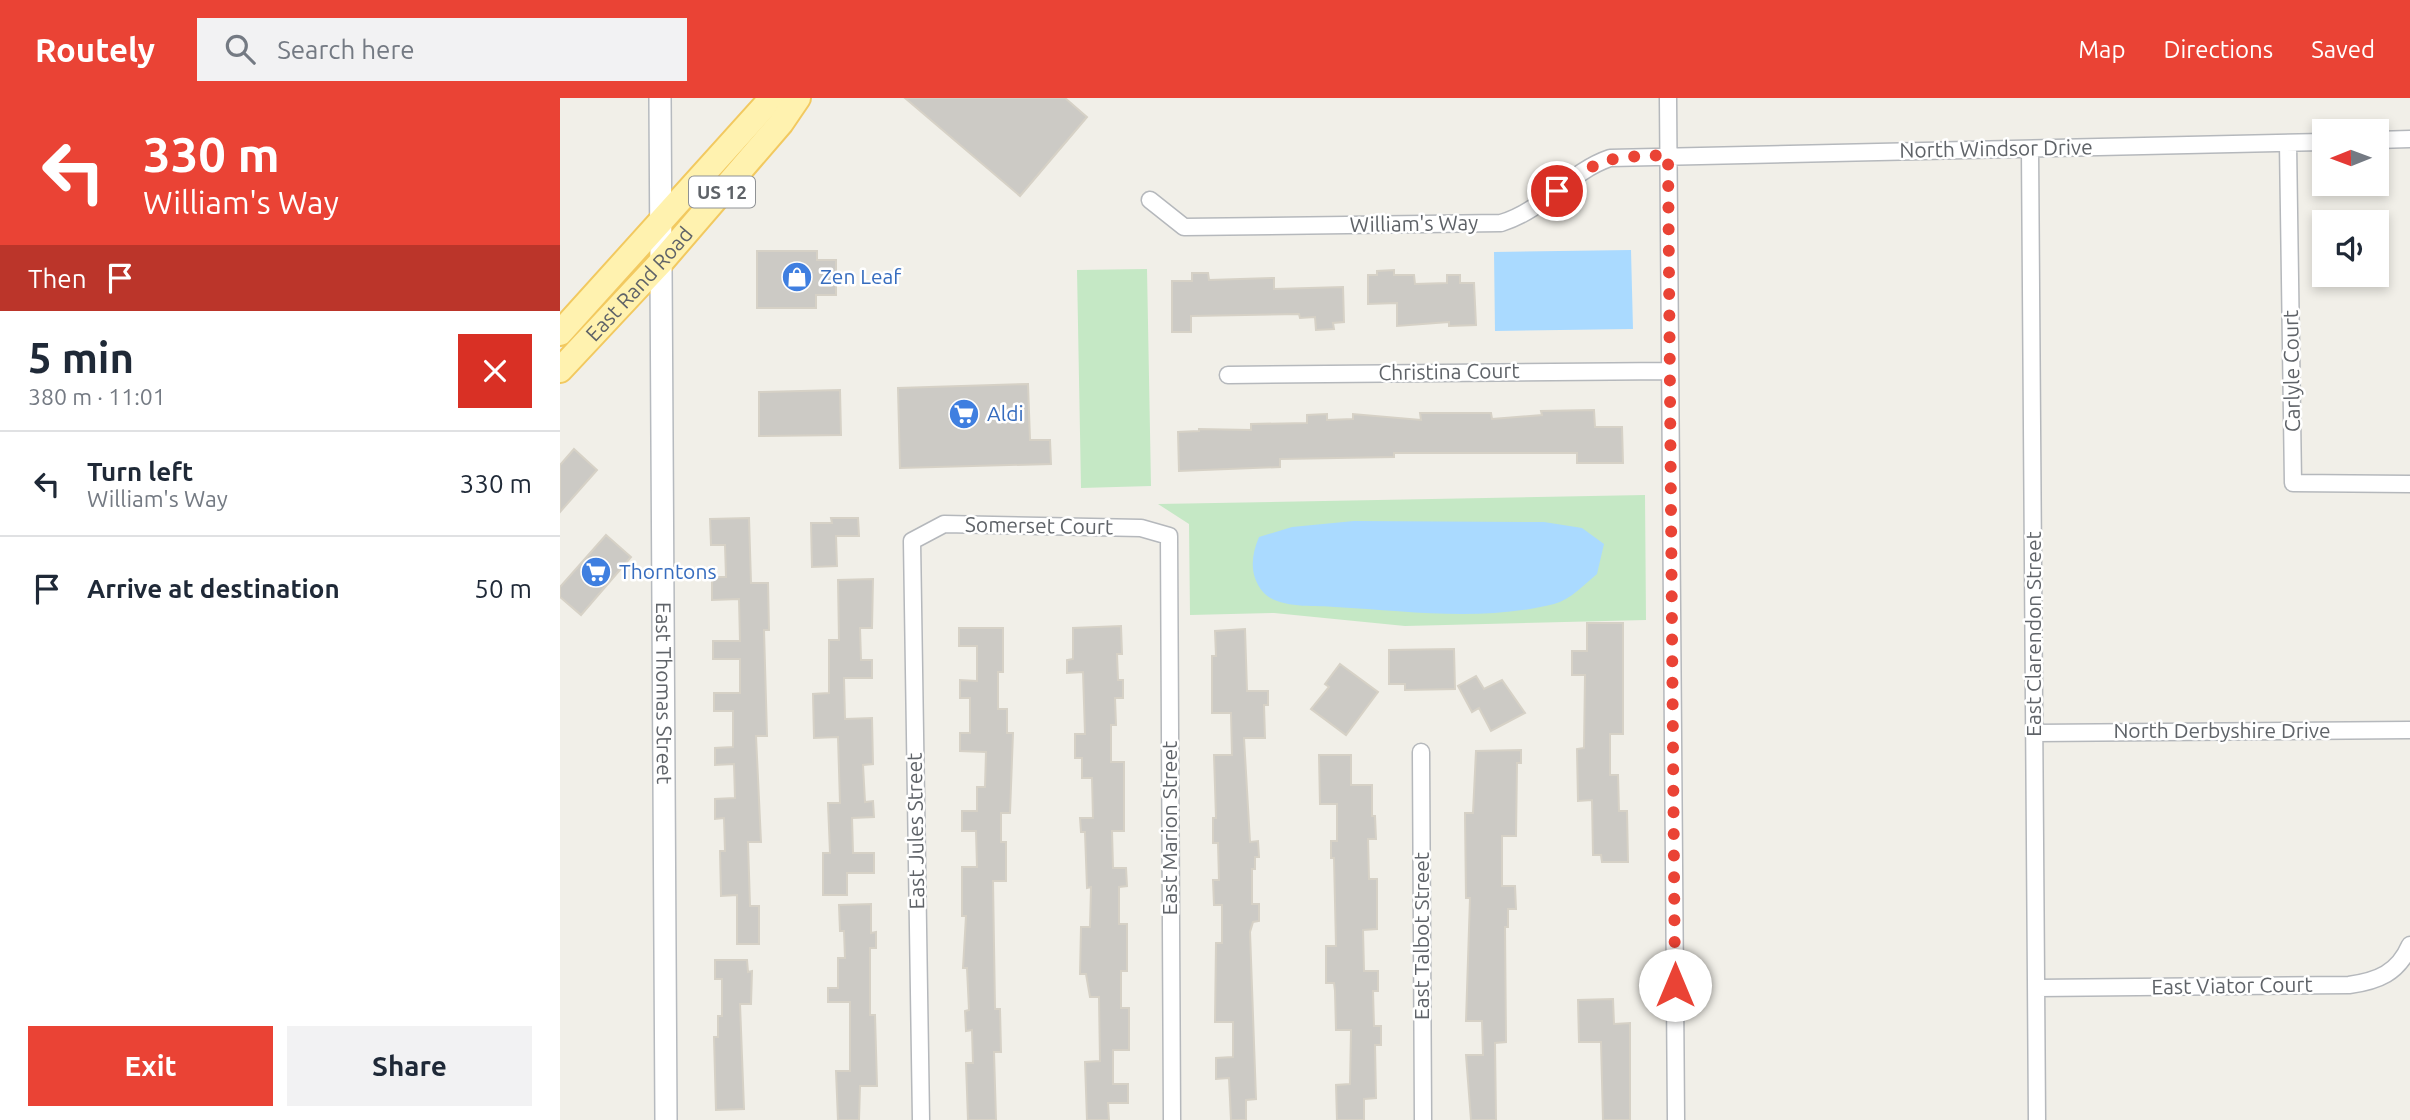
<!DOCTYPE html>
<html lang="en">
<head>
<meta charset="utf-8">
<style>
	body { margin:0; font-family:Ubuntu,sans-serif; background:#f2f2f3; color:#1f2937; height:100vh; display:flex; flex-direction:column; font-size:26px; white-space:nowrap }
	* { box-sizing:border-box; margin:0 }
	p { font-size:23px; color:#747a83 }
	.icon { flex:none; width:38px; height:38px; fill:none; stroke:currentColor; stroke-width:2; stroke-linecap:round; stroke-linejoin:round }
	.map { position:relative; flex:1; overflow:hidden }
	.details { display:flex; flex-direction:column; background:#fff; width:560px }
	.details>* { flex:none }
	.guide { background:#ea4335; color:#fff; overflow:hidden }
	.needle { width:46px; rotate:269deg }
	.tools { position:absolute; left:1752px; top:21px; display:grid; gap:14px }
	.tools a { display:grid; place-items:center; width:77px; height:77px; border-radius:0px; background:#fff; box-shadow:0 4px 10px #0003; font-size:35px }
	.pin { position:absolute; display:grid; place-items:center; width:60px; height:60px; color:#fff; margin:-30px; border:4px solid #fff; border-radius:50%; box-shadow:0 2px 7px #0007 }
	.me { position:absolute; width:77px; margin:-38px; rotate:0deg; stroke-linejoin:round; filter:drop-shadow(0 0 5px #0008) }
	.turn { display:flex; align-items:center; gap:24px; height:147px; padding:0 28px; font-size:32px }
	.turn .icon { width:91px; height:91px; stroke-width:2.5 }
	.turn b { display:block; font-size:49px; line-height:60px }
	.then { display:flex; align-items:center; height:66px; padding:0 28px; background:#0003; gap:14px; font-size:26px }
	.round { display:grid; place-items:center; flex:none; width:74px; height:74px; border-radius:0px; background:#f2f2f3 }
	.head { display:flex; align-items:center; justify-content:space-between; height:119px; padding:0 28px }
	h1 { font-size:42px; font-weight:600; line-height:52px }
	.action { display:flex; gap:14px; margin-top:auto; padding:14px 28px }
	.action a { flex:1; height:80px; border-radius:0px; background:#ea4335; color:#fff; font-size:28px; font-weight:600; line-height:80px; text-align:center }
	.action a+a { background:#f2f2f3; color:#1f2937 }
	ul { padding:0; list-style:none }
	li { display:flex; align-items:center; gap:21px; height:105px; padding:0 28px; border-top:2px solid #e0e1e3 }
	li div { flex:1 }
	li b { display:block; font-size:26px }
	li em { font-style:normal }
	header { display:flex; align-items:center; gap:42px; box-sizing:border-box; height:98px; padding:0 35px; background:#ea4335; color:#fff }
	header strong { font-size:33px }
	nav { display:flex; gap:38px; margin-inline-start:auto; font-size:24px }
	.search { width:490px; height:63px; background:#f2f2f3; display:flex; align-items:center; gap:18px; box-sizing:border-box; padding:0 24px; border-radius:0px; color:#747a83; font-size:26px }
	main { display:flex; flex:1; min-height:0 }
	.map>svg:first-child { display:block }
	.green { fill:#c5e8c5 }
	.water { fill:#aadaff }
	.building { fill:#cccac5; stroke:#d6d1c6; stroke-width:2 }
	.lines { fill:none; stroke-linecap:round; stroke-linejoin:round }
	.street-casing { stroke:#b5b8bc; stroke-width:19 }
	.secondary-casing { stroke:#b6babf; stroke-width:24 }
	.primary-casing { stroke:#f2c960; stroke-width:28 }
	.street { stroke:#fff; stroke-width:16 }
	.secondary { stroke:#fff; stroke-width:21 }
	.primary { stroke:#fff2af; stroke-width:24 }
	.route { stroke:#ea4335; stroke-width:12; stroke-dasharray:0 21.6 }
	.labels { text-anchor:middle; stroke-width:5; stroke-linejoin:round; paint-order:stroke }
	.shield { fill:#fff; stroke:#8f9295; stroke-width:2 }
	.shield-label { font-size:19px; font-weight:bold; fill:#5f6368 }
	.street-label { font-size:21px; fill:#5f6368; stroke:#fff }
	.shop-label { font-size:21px; fill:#366cbe; stroke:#fff; text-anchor:start }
</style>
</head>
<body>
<header>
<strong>Routely</strong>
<div class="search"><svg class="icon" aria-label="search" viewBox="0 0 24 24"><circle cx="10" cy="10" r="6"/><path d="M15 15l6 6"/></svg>Search here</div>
<nav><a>Map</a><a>Directions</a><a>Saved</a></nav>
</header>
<main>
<section class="details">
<div class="guide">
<div class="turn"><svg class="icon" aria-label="left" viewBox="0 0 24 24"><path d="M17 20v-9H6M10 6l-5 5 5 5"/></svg><div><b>330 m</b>William's Way</div></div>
<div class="then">Then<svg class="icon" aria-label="arrive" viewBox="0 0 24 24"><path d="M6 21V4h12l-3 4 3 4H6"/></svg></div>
</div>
<div class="head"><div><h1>5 min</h1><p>380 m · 11:01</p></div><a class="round" style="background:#d93025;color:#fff"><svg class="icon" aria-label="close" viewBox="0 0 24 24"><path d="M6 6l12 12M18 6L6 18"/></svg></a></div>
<ul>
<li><svg class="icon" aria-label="left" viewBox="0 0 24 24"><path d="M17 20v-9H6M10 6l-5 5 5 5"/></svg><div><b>Turn left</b><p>William's Way</p></div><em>330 m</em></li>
<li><svg class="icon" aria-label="arrive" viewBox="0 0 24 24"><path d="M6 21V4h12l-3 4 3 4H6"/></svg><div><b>Arrive at destination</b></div><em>50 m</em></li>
</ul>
<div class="action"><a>Exit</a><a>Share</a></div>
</section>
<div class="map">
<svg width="1850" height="1022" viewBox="0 0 1850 1022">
	<rect width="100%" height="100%" fill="#f1efe8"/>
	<path class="green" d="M587 171 591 388 521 390 517 172Z
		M1085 397 1086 522 845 528 714 515 630 517 629 426 598 406Z"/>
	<path class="water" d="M1071 152 1073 231 935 233 934 154Z
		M794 423 984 424 1022 430 1044 446 1037 476C1025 486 1010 502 994 506 922 524 848 513 775 509 755 507 718 511 703 494 689 477 691 458 699 439L732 429Z"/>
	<path class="building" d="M345 0H505L527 19 460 98Z
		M197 153H257V162H276V197H256V210H197Z
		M834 172V177H854L855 186 887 185V177H900V185H914L916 227 889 228V224L837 228V205L808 206V177H817V173Z
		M632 175H648L649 182 714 180V191L783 189 784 224 773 225 774 231 756 232 755 219 740 220 739 216 631 218V234H612V183H632Z
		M468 286 470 342H490L491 366 340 370 338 290Z
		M280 292 281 337 199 338V294Z
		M1034 312 1035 329H1062L1063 365H1017V355H834V359L720 361V369L619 373 618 334 639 333V331L691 332V326L747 325V317L767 316V322L793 321V316L861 322 860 315H931L932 321 982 317 981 313Z
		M14 351 37 372 0 414V367Z
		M189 420 191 485H208L209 532H204L207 638H196L201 744H188L190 808H199V846H177V797L161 798 160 753H165L164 720 155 721V701L175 700 174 666 155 667V650L173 649V613H154V595H180V561H153V543H180L179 501 152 502V479H166L165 447H151L150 421Z
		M271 420H298L299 438H276L277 468 252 469 251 425H272Z
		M46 437 71 459 21 517 0 499V489Z
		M313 481 312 530H300L301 562H312V580H284L285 621 312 620 313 666 303 667 305 704 313 703 314 719 292 720 293 755H314V775H287V797H263V755H270L268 705H280L278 639 254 640 253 596 269 595V542H279L278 482Z
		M1027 525H1063V636H1050V677H1058L1059 713H1067L1068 764H1042L1041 757H1033L1032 702 1018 703 1017 651 1024 650 1025 577H1012V553H1027Z
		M561 528 562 556H557L558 582H563V600H555L556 627H551V664H564V733H552L553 770H566L567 788 559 789V826H567V873H561V910H569V952H553V986H568V1005H548L549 1022H527L525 964 540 963 539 899H530L526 876H520L521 829H530L531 789 527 790 525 734H521L520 720H533L532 680H522V660H515V636H525L523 574 507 575V562L513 561V530Z
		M399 530H443V574H438V611H447V635H453L450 715H441V744H446V783H433L435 911H440L441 954H434L436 1022H408L406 965H413L412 932 406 933 405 913 409 912 407 870H403L406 818H402V769H417L416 733H402V713H417V689H425L426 654 400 653V635H410V600H400V582L417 583V548H399Z
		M685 531 687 593H708V607H704L705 640H684L690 744 698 743 699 759H695V771H692V806H699V823L693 824 690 834 696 1001 686 1002V1022H671L669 980 656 981V960L673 959V924H655L656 845H662V807H654L653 782H659L658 745H653V720H656L654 657H672L671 615H652V558H656L655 533Z
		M894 551 895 591 845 592V586H829V552Z
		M780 566 818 594 786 637 751 611 769 589 765 586Z
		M916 578 924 591 942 582 965 615 931 633 919 610 912 614 898 588Z
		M961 652V665H957L956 738H942V788H955L956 811H948V829H945L946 944 935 945 936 1022H911L906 957H923L922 923H906L910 800H906L905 715H913L916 653Z
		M759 657H791V687H812V718H815L816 741H808L809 781H817V831L803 832 804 873H818V893H813L814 928H821V947H815L816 1000 804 1001V1022H777L776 987 790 986 791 932H776L775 893 774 885H766V848H776L774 760H771V743H777V706H760Z
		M311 806V835L316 834V850H310V917H315L317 988H300L299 1022H278L276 973H290V904H268V890H278V860H285L284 833H280L279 807Z
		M155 862H187L188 874 192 873 191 906H180L184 1011 156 1012 154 939H158V918H162V881H155Z
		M1053 901 1054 926 1070 925V1022H1043L1041 944H1019L1018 902Z"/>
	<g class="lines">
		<g class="street-casing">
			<path id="street" d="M1108 0 1116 1022
				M1816 42 1850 41
				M1728 45 1733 385 1850 386
				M1470 51 1477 1022
				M590 102 624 129 941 125C984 112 1009 74 1050 60L1764 44
				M668 277 1110 273
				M1475 635 1850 632
				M861 654 863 1022
				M1477 890 1789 887C1818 883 1838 875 1850 847
				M361 1022 352 443 384 426 581 430 609 438 612 1022"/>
		</g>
		<g class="secondary-casing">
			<g id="secondary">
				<path id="s1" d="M100 0 106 1022"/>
			</g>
		</g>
		<g class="primary-casing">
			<g id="primary">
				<path d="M0 235 212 0"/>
				<path id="s2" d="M0 272 102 163 221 25 238 0"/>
			</g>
		</g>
		<use href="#street" class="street"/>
		<use href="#secondary" class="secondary"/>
		<use href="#primary" class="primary"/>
	</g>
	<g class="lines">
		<path class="route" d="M997 93C1044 56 1050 60 1108 57L1115 887"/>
	</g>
	<defs>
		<g id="shop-disc" transform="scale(1.575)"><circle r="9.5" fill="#3f7fe0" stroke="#fff"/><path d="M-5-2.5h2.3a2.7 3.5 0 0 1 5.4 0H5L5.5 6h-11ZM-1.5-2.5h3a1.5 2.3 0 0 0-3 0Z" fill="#fff"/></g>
		<g id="supermarket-disc" transform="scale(1.575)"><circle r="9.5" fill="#3f7fe0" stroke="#fff"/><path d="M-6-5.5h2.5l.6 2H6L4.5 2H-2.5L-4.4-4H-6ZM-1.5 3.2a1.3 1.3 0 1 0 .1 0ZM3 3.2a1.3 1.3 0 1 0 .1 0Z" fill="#fff"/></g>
	</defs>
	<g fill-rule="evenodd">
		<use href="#shop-disc" x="237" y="179"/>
		<use href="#supermarket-disc" x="404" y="316"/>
		<use href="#supermarket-disc" x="36" y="474"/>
	</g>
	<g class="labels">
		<rect class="shield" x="129" y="78.5" width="66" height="31" rx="5"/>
		<g class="shield-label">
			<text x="162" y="101">US 12</text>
		</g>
		<g class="street-label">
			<text transform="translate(1436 51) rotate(-1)" y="7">North Windsor Drive</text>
			<text transform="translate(854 126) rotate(-1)" y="7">William's Way</text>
			<text dy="7" stroke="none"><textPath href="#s2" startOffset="117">East Rand Road</textPath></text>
			<text transform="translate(1732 273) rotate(-91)" y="7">Carlyle Court</text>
			<text transform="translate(889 274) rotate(-1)" y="7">Christina Court</text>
			<text transform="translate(479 428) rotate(1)" y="7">Somerset Court</text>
			<text transform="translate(1474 536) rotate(-90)" y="7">East Clarendon Street</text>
			<text dy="7" stroke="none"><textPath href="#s1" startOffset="595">East Thomas Street</textPath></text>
			<text x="1662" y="640">North Derbyshire Drive</text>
			<text transform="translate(610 730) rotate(-90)" y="7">East Marion Street</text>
			<text transform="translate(356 733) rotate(-91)" y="7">East Jules Street</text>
			<text transform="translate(862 838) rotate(-90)" y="7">East Talbot Street</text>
			<text transform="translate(1672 888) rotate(-1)" y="7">East Viator Court</text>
		</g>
		<g class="shop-label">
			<text x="260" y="186">Zen Leaf</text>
			<text x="427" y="323">Aldi</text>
			<text x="59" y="481">Thorntons</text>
		</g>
	</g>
</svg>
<div class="tools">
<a><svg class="needle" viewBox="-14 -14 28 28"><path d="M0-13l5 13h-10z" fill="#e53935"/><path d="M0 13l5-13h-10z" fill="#747a83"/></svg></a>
<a><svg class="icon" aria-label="sound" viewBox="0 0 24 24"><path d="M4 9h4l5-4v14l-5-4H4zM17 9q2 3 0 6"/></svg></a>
</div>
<div class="pin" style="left:997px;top:93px;background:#d93025"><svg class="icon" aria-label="arrive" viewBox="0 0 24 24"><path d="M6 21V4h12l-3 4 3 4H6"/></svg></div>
<svg class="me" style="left:1115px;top:887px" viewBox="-20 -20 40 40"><circle r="19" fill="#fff"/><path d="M0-13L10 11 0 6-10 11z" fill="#ea4335"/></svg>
</div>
</main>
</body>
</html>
